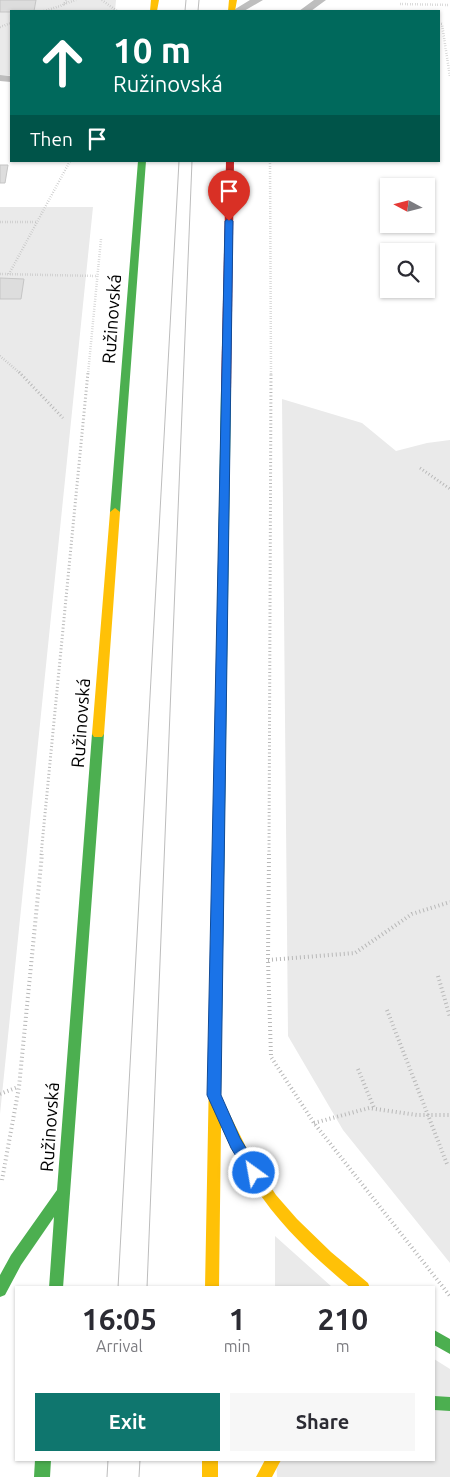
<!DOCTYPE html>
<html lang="en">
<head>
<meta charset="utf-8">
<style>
	body { margin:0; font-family:Ubuntu,sans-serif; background:#f7f7f7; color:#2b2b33; height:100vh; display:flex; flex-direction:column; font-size:19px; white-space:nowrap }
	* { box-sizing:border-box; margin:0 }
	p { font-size:16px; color:#7c7c81 }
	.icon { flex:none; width:28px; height:28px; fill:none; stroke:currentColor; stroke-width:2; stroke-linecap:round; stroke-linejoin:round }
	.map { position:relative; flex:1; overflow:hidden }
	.drawer { position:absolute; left:15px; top:1286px; width:420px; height:175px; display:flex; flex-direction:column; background:#fff; border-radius:0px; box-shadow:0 1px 4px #0004 }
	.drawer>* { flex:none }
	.guide { position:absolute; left:10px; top:10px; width:430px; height:152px; border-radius:0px; box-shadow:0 1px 4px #0004; background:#00695c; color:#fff; overflow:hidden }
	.needle { width:32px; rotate:277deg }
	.tools { position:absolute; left:380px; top:178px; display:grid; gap:10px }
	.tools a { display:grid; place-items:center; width:55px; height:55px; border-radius:0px; background:#fff; box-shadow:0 1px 4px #0004; font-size:25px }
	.pin { position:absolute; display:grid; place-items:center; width:42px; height:42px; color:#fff; margin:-51px -21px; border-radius:50% 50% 50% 0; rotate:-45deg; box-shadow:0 0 5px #0007 }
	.pin .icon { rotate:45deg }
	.me { position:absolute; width:55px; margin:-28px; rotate:328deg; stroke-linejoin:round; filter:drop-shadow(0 0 4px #0008) }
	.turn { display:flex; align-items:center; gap:18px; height:105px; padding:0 20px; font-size:22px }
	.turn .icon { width:65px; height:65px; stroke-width:2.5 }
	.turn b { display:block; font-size:35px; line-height:42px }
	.then { display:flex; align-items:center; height:48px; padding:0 20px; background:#0003; gap:10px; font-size:19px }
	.eta { display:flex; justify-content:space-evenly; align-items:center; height:85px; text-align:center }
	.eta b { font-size:30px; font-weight:600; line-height:35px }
	.primary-button { display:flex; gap:10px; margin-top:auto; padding:10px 20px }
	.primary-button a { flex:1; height:58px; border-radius:0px; background:#0f766e; color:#fff; font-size:20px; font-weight:600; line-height:58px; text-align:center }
	.primary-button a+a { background:#f7f7f7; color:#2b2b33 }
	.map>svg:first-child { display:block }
	.green { fill:#eaeaea }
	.building { fill:#ddd; stroke:#c5c5c5 }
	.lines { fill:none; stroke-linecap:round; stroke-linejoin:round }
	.path-far2 { stroke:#b8b8b8; stroke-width:2.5; stroke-dasharray:0.5 2; stroke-linecap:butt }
	.path-far1 { stroke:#b8b8b8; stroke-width:3; stroke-dasharray:1 2.5; stroke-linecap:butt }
	.path { stroke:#b8b8b8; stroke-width:4; stroke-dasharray:1 3; stroke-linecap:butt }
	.lane { fill:#bebebe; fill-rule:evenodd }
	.fast { fill:#4caf50; fill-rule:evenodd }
	.slow { fill:#ffc107; fill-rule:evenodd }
	.jam { fill:#c62828; fill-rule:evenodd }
	.tram { stroke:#bdbdbd; stroke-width:1 }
	.route { fill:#1a73e8; stroke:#114b97 }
	.labels { text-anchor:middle; stroke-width:4.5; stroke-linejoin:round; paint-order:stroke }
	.street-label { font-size:18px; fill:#000; stroke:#fff }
</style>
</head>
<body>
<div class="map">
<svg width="450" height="1477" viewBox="0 0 450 1477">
	<rect width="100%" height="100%" fill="#fff"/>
	<path class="green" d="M36 0H116L115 11H34Z
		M0 12H11V75H0Z
		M0 207H93L0 1114Z
		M282 399 362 423 396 451 427 443 450 440V1263L343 1130 288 1036Z
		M275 1236 332 1287H275Z
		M434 1359 450 1369V1477H277L276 1460H434Z"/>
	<path class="building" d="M0 0H36L34 11 11 12H0Z
		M0 165H8L5 183H0Z
		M0 278 24 279 21 299H0Z"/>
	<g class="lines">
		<path class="path-far2" d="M102 0 117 11
			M64 4 76 0
			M400 4 450 5
			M44 11 63 5 67 0
			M439 23 442 24 450 77
			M0 27 11 23
			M270 161 271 374
			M0 222H37
			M0 274 97 276
			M9 274 70 161
			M0 356 21 374
			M88 374 101 239"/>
		<path class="path-far1" d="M19 372 63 418
			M420 468 450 489
			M41 855 88 372
			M269 855 271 372"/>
		<path class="path" d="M269 854 268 960 271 1057 314 1123 450 1296
			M268 960 355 953 412 914 450 902
			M438 976 450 1017
			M387 1010 447 1164
			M358 1069 374 1108
			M0 1094 18 1087
			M314 1123 369 1108 417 1115H450
			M2 1180 19 1087 42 854"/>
		<path class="lane" d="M250 0H263L244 11H232Z
			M314 0H326L311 11H299Z
			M0 75 11 76V82L0 81Z"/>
		<path class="fast" d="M138 161H146L120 512 115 516 110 512Z
			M226 388 231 391 222 1022 221 1026 216 1028 211 1026 210 1022 221 391Z
			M98 729 102 731 104 734 63 1288H49L54 1217 21 1265 5 1295 0 1297V1275L11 1255 57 1190 92 734 94 731Z
			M434 1330 450 1339V1354L434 1345Z
			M434 1396 450 1397V1411L434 1410Z
			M35 1460H51L50 1477H34Z"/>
		<path class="slow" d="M151 0H159L157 11H150Z
			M229 0H237L235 11H228Z
			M115 508 120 512 104 734 102 737H94L92 734 110 512Z
			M216 1016 221 1018 222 1022 221 1097 251 1157 276 1195 297 1219 331 1252 368 1283 370 1288H351C290 1237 255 1199 221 1126L219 1288H205L210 1022 211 1018Z
			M202 1460H218V1477H202Z
			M265 1460H281L272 1477H256Z"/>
		<path class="jam" d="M226 161H234L231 391 226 394 221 391Z"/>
		<path class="tram" d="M185 11 186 0
			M198 11 199 0
			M118 1288 179 161
			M147 1288 192 161
			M107 1477 108 1460
			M139 1477 140 1460"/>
	</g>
	<path class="route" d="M229 218 233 221 221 1095 240 1138 261 1173 259 1178 254 1180 249 1178 231 1148 207 1095 225 221Z"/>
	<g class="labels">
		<g class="street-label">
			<text transform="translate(112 319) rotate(-86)" y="6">Ružinovská</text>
			<text transform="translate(81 723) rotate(-86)" y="6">Ružinovská</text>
			<text transform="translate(50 1127) rotate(-86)" y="6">Ružinovská</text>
		</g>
	</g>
</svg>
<div class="tools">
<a><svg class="needle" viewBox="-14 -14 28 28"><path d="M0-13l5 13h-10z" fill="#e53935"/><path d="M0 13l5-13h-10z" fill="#7c7c81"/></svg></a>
<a><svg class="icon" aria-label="search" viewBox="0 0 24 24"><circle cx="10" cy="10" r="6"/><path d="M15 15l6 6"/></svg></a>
</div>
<div class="pin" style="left:229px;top:221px;background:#d93025"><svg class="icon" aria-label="arrive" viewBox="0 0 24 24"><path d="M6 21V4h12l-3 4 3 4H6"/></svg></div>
<svg class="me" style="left:254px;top:1173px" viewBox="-20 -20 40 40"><circle r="17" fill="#1a73e8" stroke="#fff" stroke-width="3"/><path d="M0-11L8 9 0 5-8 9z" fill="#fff"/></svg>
<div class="guide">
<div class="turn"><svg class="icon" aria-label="ahead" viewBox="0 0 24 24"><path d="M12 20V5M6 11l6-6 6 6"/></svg><div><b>10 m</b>Ružinovská</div></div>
<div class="then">Then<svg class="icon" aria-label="arrive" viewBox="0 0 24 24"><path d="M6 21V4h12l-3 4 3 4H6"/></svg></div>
</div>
<section class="drawer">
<div class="eta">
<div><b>16:05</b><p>Arrival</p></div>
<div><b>1</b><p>min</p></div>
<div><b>210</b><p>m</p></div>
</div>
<div class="primary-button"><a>Exit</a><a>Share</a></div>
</section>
</div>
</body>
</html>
